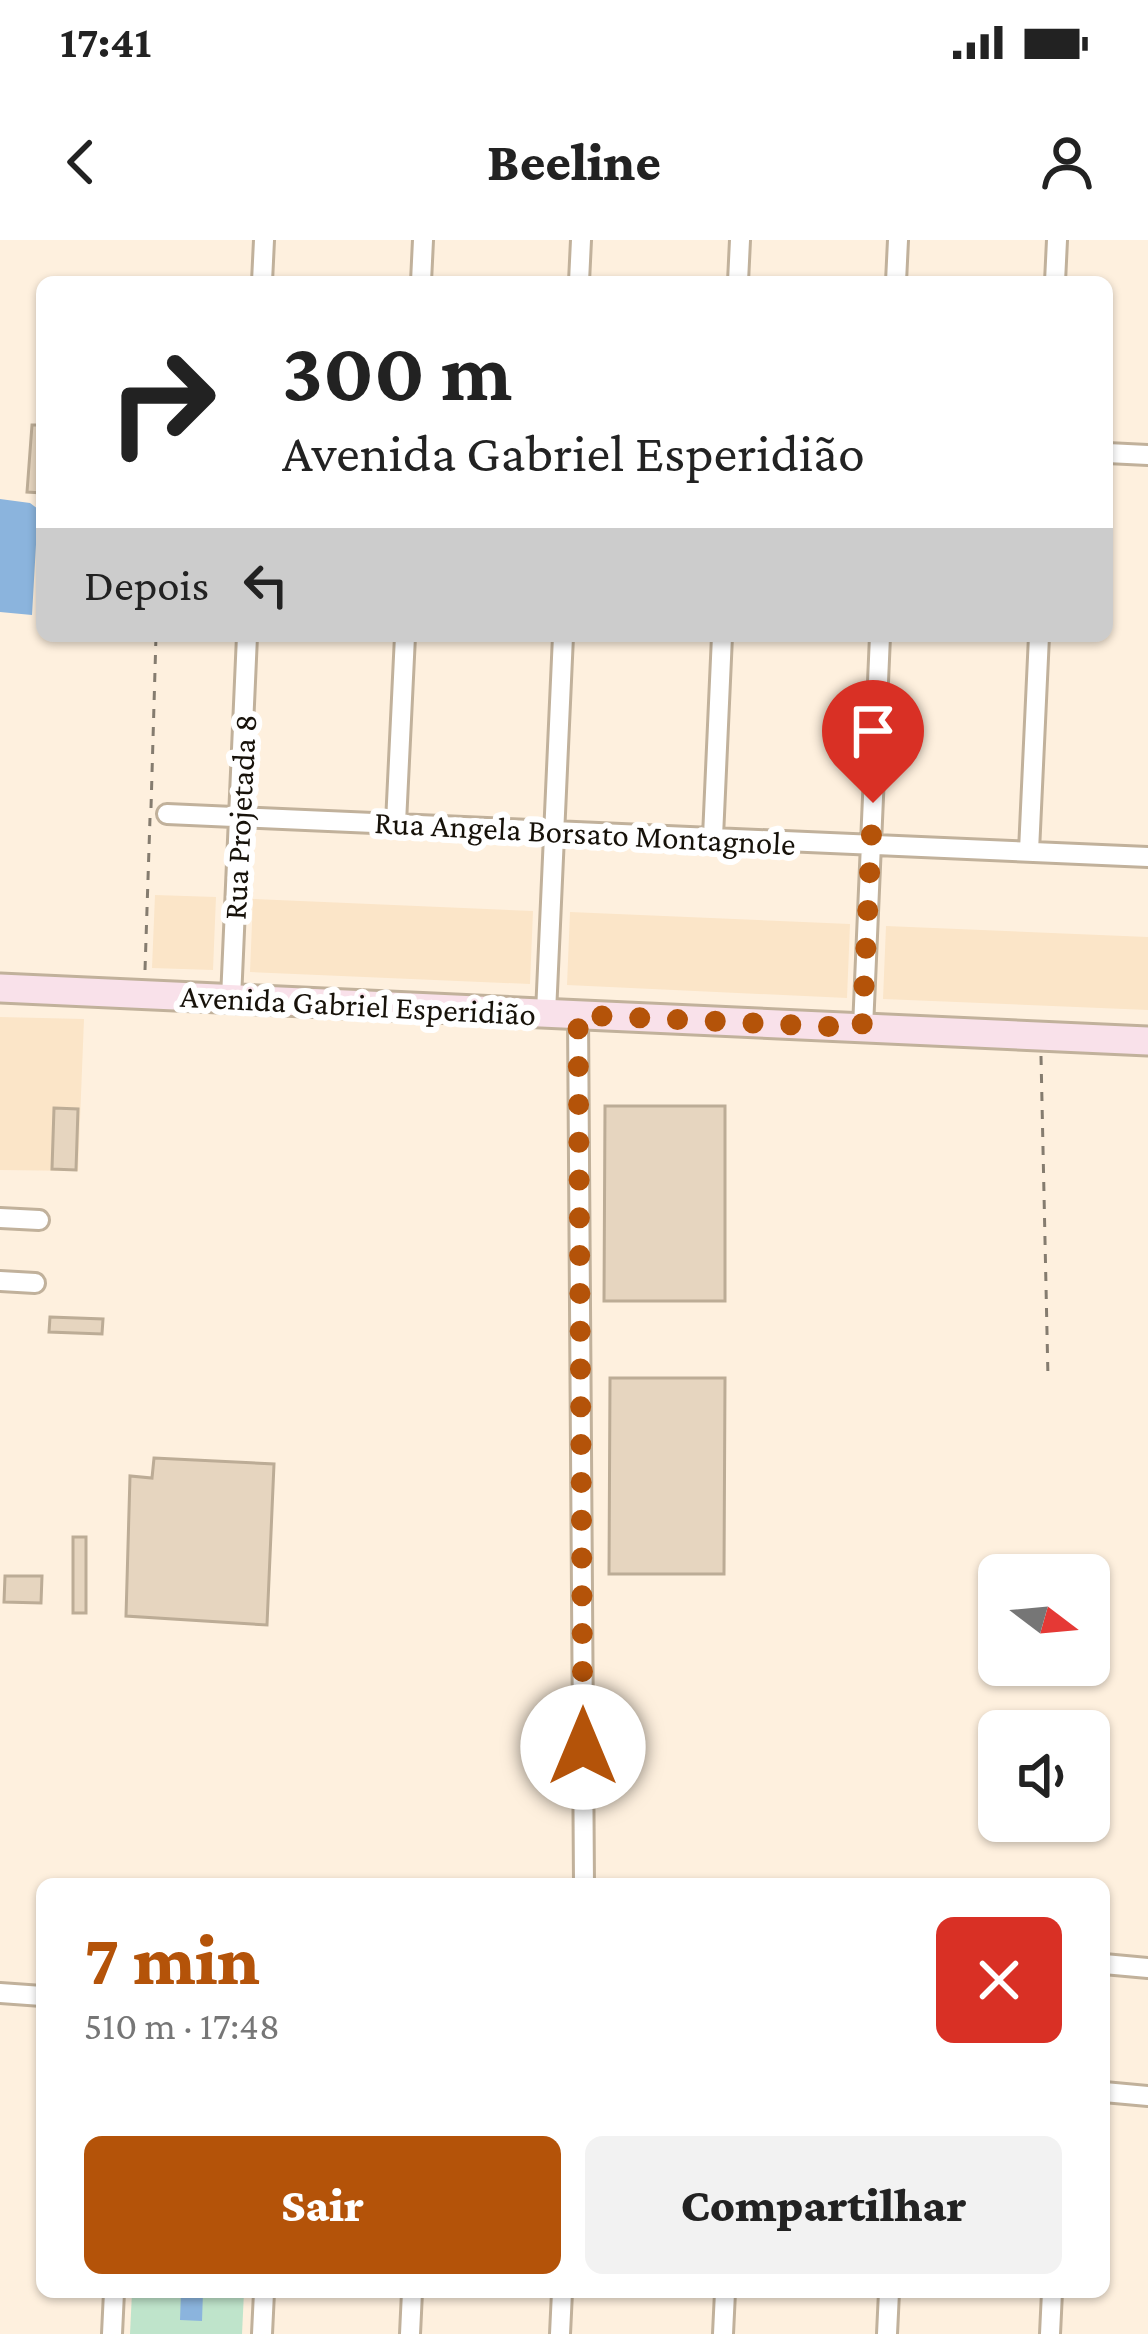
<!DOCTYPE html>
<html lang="pt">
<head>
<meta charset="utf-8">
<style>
	body { margin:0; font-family:"Crimson Pro",serif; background:#f2f2f2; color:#222; height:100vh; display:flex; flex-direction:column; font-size:45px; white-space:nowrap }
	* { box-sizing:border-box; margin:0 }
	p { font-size:39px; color:#767676 }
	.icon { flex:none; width:66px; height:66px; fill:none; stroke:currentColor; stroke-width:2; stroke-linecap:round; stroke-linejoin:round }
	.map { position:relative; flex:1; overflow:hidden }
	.side { position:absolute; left:36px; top:1638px; width:1074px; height:420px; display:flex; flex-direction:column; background:#fff; border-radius:18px; box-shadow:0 3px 9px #0004 }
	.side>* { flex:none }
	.guide { position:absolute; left:36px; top:36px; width:1077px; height:366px; border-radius:18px; box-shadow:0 3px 9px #0004; background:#fff; color:#222; overflow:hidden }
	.needle { width:78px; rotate:106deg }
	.buttons { position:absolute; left:978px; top:1314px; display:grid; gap:24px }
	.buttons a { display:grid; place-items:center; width:132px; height:132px; border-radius:18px; background:#fff; box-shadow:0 3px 9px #0004; font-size:60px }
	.pin { position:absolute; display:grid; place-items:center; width:102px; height:102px; color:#fff; margin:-123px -51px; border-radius:50% 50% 50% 0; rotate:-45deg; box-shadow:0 0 12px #0007 }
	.pin .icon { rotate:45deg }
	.me { position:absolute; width:132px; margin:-66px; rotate:0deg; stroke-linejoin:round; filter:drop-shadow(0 0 9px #0008) }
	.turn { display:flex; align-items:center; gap:42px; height:252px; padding:0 48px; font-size:54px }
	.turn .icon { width:156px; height:156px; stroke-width:2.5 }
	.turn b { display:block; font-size:84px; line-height:102px }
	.then { display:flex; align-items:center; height:114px; padding:0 48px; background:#0003; gap:24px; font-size:45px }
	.round { display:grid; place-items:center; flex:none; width:126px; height:126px; border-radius:18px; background:#f2f2f2 }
	.headline { display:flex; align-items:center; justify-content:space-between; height:204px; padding:0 48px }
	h1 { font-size:72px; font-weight:800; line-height:90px; color:#b45309 }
	.cta { display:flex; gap:24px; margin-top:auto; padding:24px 48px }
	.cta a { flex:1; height:138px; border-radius:18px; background:#b45309; color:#fff; font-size:48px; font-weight:800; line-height:138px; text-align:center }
	.cta a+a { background:#f2f2f2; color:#222 }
	.status { display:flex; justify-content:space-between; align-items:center; height:84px; padding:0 60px; background:#fff; direction:ltr }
	.status svg { height:33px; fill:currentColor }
	header { display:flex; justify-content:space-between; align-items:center; height:156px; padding:0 48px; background:#fff; font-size:54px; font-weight:800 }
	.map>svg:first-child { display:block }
	.built { fill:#fbe5c8 }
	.green { fill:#bfe4cb }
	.water { fill:#8bb4dd }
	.building { fill:#e6d5bf; stroke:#bcac96; stroke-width:3 }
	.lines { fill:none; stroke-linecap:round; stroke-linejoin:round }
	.street-casing { stroke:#c1b19b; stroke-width:24 }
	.secondary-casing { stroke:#c1b19b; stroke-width:33 }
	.path { stroke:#857c6f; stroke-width:3; stroke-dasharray:9 9; stroke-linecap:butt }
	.street { stroke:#fff; stroke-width:18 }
	.secondary { stroke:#f9e1ea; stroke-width:27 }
	.route { stroke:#b45309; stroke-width:21; stroke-dasharray:0 37.8 }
	.labels { text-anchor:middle; stroke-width:12; stroke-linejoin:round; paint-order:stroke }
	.street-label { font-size:33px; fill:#17120a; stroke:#fff }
</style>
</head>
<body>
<div class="status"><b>17:41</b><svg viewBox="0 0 49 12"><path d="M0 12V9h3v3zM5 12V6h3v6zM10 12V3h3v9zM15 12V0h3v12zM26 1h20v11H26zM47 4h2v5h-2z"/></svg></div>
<header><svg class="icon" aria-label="back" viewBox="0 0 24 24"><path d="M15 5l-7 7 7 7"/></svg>Beeline<svg class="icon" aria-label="person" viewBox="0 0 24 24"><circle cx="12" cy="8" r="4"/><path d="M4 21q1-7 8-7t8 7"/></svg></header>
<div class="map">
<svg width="1148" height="2094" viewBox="0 0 1148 2094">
	<rect width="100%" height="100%" fill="#fef0de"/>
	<path class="built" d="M155 655 216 657 213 730 152 728Z
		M253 659 533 671 530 744 250 732Z
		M570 672 850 684 847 758 567 745Z
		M886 686 1148 697V770L883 759Z
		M0 777 84 779 78 931 0 930Z"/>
	<path class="green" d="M132 2052H244L242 2094H130Z"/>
	<path class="water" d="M0 259 30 263 38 269 32 375 0 372Z
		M181 2052H203L202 2081 180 2080Z"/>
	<path class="building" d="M32 185H42V253L27 252Z
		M605 866H725V1061H604Z
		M54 868 78 869 76 930 52 929Z
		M50 1077 103 1079 102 1094 49 1092Z
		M610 1138H725L724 1334H609Z
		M154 1218 274 1224 267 1385 126 1376 130 1236 152 1238Z
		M73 1297H86V1373H73Z
		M5 1336H42L41 1363 4 1362Z"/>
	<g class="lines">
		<g class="street-casing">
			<path id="street" d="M262 42 264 0
				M421 42 423 0
				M579 42 581 0
				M738 42 740 0
				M896 42 898 0
				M1055 42 1057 0
				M1107 213 1148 215
				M167 574 1148 617
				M396 583 405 396
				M713 597 722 396
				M1029 611 1039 396
				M231 759 247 396
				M546 773 563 396
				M578 775 584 1644
				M863 788 880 396
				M0 978 39 980
				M0 1041 35 1043
				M1104 1724 1148 1728
				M0 1753 42 1756
				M1104 1852 1148 1856
				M112 2094 114 2052
				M262 2094 264 2052
				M410 2094 412 2052
				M560 2094 562 2052
				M723 2094 725 2052
				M887 2094 889 2052
				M1050 2094 1052 2052"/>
		</g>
		<g class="secondary-casing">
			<path id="secondary" d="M0 748 1148 801"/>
		</g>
		<path class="path" d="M151 568 156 396
			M145 730 150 578
			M1041 816 1048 1138"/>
		<use href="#street" class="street"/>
		<use href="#secondary" class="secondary"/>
	</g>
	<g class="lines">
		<path class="route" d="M583 1507 578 775 862 788 873 563"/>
	</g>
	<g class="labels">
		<g class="street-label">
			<text transform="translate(239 577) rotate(-87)" y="12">Rua Projetada 8</text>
			<text transform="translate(585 592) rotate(3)" y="12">Rua Angela Borsato Montagnole</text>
			<text transform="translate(358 764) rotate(3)" y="12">Avenida Gabriel Esperidião</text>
		</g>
	</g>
</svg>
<div class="buttons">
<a><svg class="needle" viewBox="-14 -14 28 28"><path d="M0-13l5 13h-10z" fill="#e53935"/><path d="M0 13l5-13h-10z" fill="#767676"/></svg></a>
<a><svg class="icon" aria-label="sound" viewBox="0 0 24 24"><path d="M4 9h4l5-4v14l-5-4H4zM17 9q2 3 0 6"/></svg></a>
</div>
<div class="pin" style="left:873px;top:563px;background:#d93025"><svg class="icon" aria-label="arrive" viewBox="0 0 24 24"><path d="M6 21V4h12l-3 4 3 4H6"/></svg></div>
<svg class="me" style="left:583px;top:1507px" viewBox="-20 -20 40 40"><circle r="19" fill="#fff"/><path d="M0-13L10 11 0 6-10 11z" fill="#b45309"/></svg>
<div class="guide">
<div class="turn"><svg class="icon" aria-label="right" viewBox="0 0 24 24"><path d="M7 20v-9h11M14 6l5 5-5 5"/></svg><div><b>300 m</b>Avenida Gabriel Esperidião</div></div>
<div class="then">Depois<svg class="icon" aria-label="left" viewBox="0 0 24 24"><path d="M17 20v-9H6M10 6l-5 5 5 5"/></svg></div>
</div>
<section class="side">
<div class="headline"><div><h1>7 min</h1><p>510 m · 17:48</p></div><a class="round" style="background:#d93025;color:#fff"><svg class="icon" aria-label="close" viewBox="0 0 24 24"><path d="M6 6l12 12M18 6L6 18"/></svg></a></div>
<div class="cta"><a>Sair</a><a>Compartilhar</a></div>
</section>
</div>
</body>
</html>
